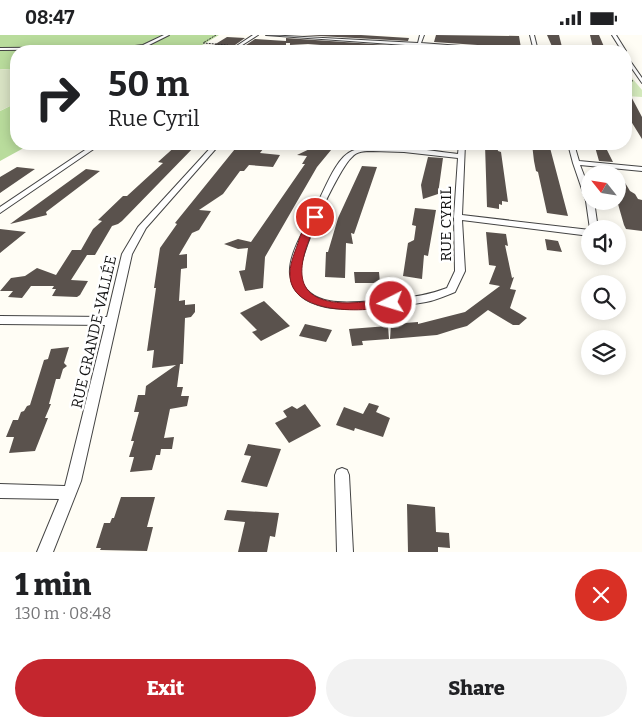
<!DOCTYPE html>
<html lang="en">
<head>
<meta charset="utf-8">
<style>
	body { margin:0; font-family:Bitter,serif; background:#f2f2f2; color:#202124; height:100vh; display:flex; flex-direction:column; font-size:19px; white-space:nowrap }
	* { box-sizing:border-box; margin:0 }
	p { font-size:16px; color:#757577 }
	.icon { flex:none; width:28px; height:28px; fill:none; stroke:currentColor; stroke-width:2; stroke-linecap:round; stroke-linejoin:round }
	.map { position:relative; height:517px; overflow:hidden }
	.details { display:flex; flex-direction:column; background:#fff; flex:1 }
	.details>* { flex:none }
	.top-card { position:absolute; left:10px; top:10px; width:622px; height:105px; border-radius:20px; box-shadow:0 2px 12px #0003; background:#fff; color:#202124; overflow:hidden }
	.needle { width:32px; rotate:300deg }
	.controls { position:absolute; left:581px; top:130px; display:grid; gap:10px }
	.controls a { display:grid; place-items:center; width:45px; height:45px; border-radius:50%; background:#fff; box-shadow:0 2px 12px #0003; font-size:25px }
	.pin { position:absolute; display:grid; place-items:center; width:42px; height:42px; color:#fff; margin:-21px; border:2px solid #fff; border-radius:50%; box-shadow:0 1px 5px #0007 }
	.me { position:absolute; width:55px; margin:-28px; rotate:265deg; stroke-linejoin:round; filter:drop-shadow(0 0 4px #0008) }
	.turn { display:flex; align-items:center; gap:18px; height:105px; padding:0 15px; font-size:22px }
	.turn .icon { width:65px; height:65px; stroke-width:2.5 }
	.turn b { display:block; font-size:35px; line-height:42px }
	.round { display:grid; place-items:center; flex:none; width:52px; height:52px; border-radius:26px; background:#f2f2f2 }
	.headline { display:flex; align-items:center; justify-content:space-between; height:85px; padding:0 15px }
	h1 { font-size:30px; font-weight:800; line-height:38px }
	.button { display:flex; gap:10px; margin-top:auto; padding:10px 15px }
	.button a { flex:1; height:58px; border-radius:30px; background:#c4262e; color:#fff; font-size:20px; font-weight:800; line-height:58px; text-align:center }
	.button a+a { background:#f2f2f2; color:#202124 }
	.status { display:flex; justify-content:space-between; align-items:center; height:35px; padding:0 25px; background:#fff; direction:ltr }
	.status svg { height:14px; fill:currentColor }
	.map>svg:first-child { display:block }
	.green { fill:#d5ebbd }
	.forest { fill:#b9dc9c }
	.cemetery { fill:#d9e3c4 }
	.building { fill:#5a524d }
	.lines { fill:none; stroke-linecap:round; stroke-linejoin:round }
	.minor-casing { stroke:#444; stroke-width:2 }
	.path { stroke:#333; stroke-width:1; stroke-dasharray:2 1; stroke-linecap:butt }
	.minor { fill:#fff; fill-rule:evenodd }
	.route { fill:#c4262e; stroke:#7f191e }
	.labels { text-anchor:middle; stroke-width:5; stroke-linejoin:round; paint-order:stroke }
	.street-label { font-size:15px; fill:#111; stroke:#fff }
</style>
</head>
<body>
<div class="status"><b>08:47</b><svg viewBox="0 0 49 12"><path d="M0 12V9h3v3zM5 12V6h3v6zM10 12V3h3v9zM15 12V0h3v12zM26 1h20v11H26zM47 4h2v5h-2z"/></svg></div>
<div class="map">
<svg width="642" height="517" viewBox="0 0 642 517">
	<rect width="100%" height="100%" fill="#fffdf5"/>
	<path class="green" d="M626 36 642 55V62L626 61Z"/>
	<path class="forest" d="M0 0H219L192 16H16V35L0 34Z
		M16 68V109H31L0 126V76Z"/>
	<path class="cemetery" d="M0 34 16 35V68L0 76Z"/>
	<path class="building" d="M302 0H361L409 3 408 6Z
		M436 0 519 1 521 13 434 7Z
		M547 0H559L563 16H554Z
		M590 0H599L605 14 593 13Z
		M227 2 245 3 228 15 209 13Z
		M286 3 460 15V16H399L308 9 290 10V8H286V16H237L255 4 286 6Z
		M626 52 642 82V104L629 83 626 82Z
		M178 109H197L122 186 118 189 112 191 95 220H87L71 245 88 246 80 260 77 262 52 261 56 254H52L54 251H31L22 263 8 262 13 256H0L11 243 25 241 37 233 56 240 72 215H81L93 194 102 186 98 185 123 161H127L163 128 158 127Z
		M239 109H267L260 118 280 120 273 132 249 130 244 136H240L223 159 199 175 211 176 199 195 192 198 179 220 187 219V233L181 234 179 266 185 265V270L195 269V277L191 282 185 283 183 329H180L177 352H183L181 361H189L187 371 170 374 164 403 174 402 172 414H161L160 420H156L152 435 130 437 134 422H129L134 406H131L139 377H134L138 360H145L146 351 176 330 152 333 154 315 147 316 156 253H154L160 213 177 189 175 188Z
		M320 109H336L317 132 265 222 263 253 245 256 239 236 245 235 248 213 238 214 224 209 238 204 251 207 305 129H302L307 121 297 120Z
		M532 109H549L568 181 547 178 538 137 536 136 534 126Z
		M485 110 497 111 498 116 501 117 508 167 502 166V170L499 169V174L487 172Z
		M595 112 606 113 613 127 599 126Z
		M428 122 443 123 438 159 423 164 421 150Z
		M362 131 377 132 354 199 351 198 353 209 346 208 345 243 325 242 326 217H328L338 183Z
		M17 132 35 134 0 158V142Z
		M86 134 100 136 46 177 47 180 10 189Z
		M618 136 630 156 635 159 638 164 642 165V196L626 194 624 190 618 169Z
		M415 173 436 175 428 221 424 220 422 244 403 241 408 208 414 205 416 191 412 190Z
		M0 194 26 197 0 218Z
		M486 197 506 199 508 211 505 210 512 243 514 242 510 254 516 255 510 273 527 283 519 290H513L488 275 467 291 456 294 437 300 390 304 391 289 418 287V289L465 277 500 251 489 249 496 231 489 230Z
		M545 204 558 206 562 217 547 215Z
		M354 237H379L380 248H355Z
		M264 266 290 291 261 306 252 297 257 295 240 278Z
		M305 289 332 295 326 307 299 301Z
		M388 291 389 304 362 306 363 310 352 311 349 294Z
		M69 312 64 328 67 331 63 334 60 344H56L49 369H51L45 383H48L35 416 9 418 14 402H6L13 385H18L21 377 24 376 27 371 30 370 44 325 48 324 51 314Z
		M369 368 379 371 376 377 390 383 383 402 355 393 354 396 336 390 344 372 363 379Z
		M305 369 321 391 289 408 275 388 287 382 283 376 292 371 297 374Z
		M248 409 281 414 267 452 241 447 251 421 244 420Z
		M121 462H155L147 492H153L147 516 100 515 101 513H96L104 488H110L112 483H114Z
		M407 469 435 472 436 497 449 498 450 513 438 512V517H408Z
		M227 475 279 478 275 502 270 501 267 517H238L245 487 224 485Z"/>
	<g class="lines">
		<g class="minor-casing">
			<path id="minor" d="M164 0H169L145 12 127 14 0 15V13L127 12 143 10Z
				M253 0H258L233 16H229Z
				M266 0 418 8 420 0H424L421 8 527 16 419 11Z
				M530 0H534L538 16H534Z
				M612 0H616L626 16H622Z
				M626 20 642 43V48L626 25Z
				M94 109H101L0 178V172Z
				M214 109H220L146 193 132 219 81 446 53 517H37L59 464 0 463V449L65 451 105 290 0 289V281L107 282 122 219 138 192Z
				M459 109H465L462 180 590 195V201L462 185 465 236 455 257C445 261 436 265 426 267 412 270 398 270 384 271 355 274 295 282 290 239 288 217 310 186 319 165 326 151 337 122 352 116 379 105 429 116 458 119ZM373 116 404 117 458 123 454 182 455 236 447 253C423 262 409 262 384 265 358 267 309 276 300 242 296 225 338 134 352 122 357 116 365 116 373 116Z
				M568 109H574L579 126 642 132V136L580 130 590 156V166H594L598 194H590L586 166 573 128Z
				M342 433 347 435 349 440 353 517H337L335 440 337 435Z"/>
		</g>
		<path class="path" d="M216 0 203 8 228 10
			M253 11 311 16
			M626 44 633 46"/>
		<use href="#minor" class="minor"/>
	</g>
	<path class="route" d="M315 179 319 182C300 222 283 268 348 268 362 268 377 265 391 264L397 268 395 270C368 278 288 281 290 238 290 227 296 215 299 205 302 197 307 182 315 179Z"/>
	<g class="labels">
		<g class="street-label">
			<text transform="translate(446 189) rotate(-90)" y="5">RUE CYRIL</text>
			<text transform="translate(94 297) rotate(-77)" y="5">RUE GRANDE-VALLÉE</text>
		</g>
	</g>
</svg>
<div class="controls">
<a><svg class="needle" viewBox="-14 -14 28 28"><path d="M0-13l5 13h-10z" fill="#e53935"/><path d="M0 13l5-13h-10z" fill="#757577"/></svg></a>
<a><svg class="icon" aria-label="sound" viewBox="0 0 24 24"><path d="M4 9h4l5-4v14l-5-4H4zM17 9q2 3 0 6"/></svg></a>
<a><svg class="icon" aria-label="search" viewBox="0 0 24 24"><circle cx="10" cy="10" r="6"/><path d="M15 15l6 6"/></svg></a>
<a><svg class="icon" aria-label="layers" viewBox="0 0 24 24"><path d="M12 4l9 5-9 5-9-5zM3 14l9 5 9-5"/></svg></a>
</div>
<div class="pin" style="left:315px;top:182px;background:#d93025"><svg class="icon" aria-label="arrive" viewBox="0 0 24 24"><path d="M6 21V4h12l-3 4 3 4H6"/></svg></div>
<svg class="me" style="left:391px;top:268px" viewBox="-20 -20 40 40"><circle r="17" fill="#c4262e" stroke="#fff" stroke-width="3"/><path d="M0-11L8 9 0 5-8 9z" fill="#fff"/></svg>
<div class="top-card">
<div class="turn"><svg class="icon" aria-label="right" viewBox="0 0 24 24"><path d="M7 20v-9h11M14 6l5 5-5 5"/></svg><div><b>50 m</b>Rue Cyril</div></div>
</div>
</div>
<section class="details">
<div class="headline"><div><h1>1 min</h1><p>130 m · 08:48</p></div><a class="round" style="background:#d93025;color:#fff"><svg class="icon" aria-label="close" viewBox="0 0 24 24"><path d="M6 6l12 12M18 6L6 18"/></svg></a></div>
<div class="button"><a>Exit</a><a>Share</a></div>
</section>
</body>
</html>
